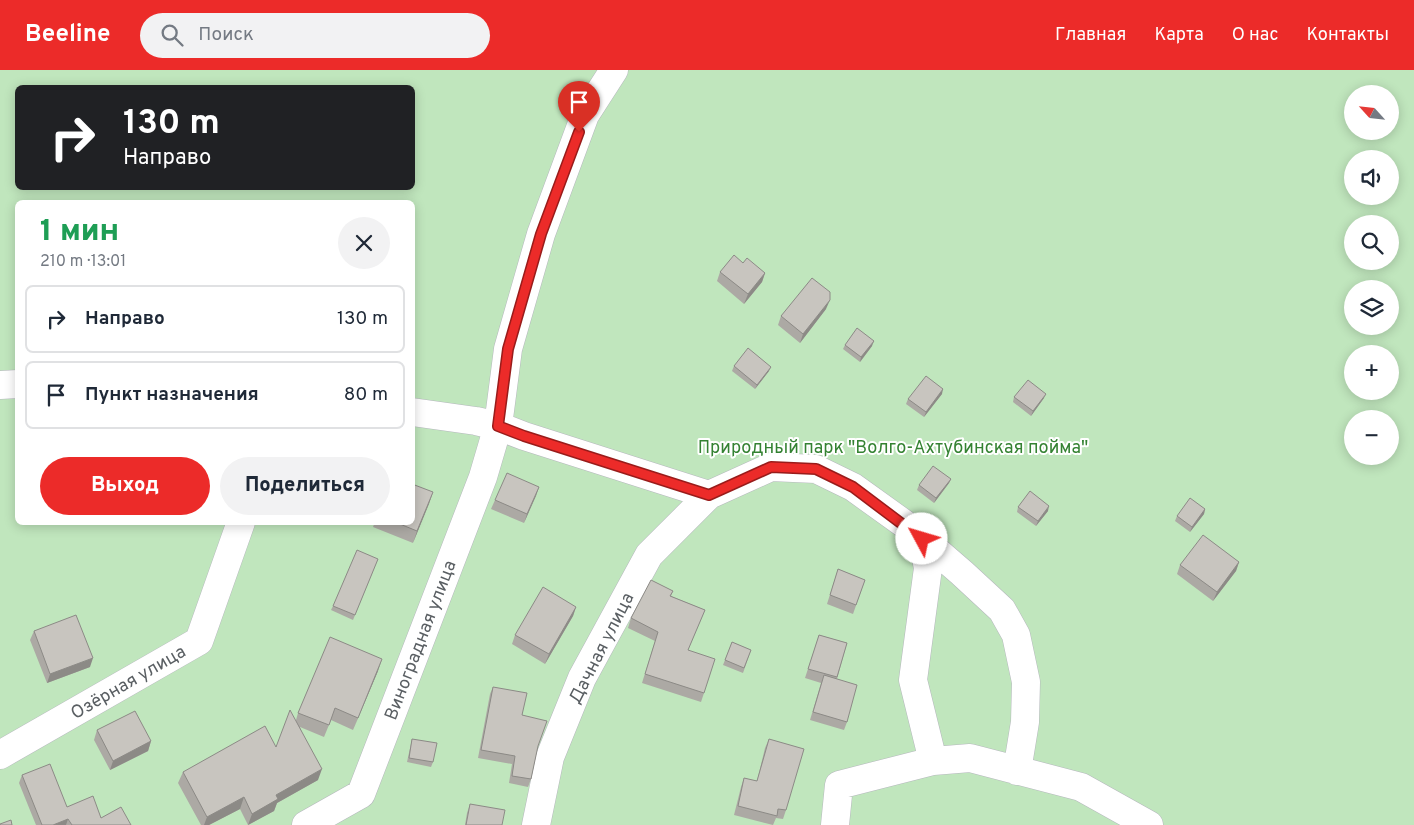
<!DOCTYPE html>
<html lang="ru">
<head>
<meta charset="utf-8">
<style>
	body { margin:0; font-family:Overpass,sans-serif; background:#f2f2f3; color:#1f2937; height:100vh; display:flex; flex-direction:column; font-size:19px; white-space:nowrap }
	* { box-sizing:border-box; margin:0 }
	p { font-size:16px; color:#747a83 }
	.icon { flex:none; width:28px; height:28px; fill:none; stroke:currentColor; stroke-width:2; stroke-linecap:round; stroke-linejoin:round }
	.map { position:relative; flex:1; overflow:hidden }
	.details { position:absolute; left:15px; top:130px; width:400px; height:325px; display:flex; flex-direction:column; background:#fff; border-radius:8px; box-shadow:0 2px 12px #0003 }
	.details>* { flex:none }
	.banner { position:absolute; left:15px; top:15px; width:400px; height:105px; border-radius:8px; box-shadow:0 2px 12px #0003; background:#202124; color:#fff; overflow:hidden }
	.needle { width:32px; rotate:297deg }
	.controls { position:absolute; left:1344px; top:15px; display:grid; gap:10px }
	.controls a { display:grid; place-items:center; width:55px; height:55px; border-radius:50%; background:#fff; box-shadow:0 2px 12px #0003; font-size:25px }
	.pin { position:absolute; display:grid; place-items:center; width:42px; height:42px; color:#fff; margin:-51px -21px; border-radius:50% 50% 50% 0; rotate:-45deg; box-shadow:0 0 5px #0007 }
	.pin .icon { rotate:45deg }
	.me { position:absolute; width:55px; margin:-28px; rotate:309deg; stroke-linejoin:round; filter:drop-shadow(0 0 4px #0008) }
	.turn { display:flex; align-items:center; gap:18px; height:105px; padding:0 25px; font-size:22px }
	.turn .icon { width:65px; height:65px; stroke-width:2.5 }
	.turn b { display:block; font-size:35px; line-height:42px }
	.round { display:grid; place-items:center; flex:none; width:52px; height:52px; border-radius:26px; background:#f2f2f3 }
	.summary { display:flex; align-items:center; justify-content:space-between; height:85px; padding:0 25px }
	h1 { font-size:30px; font-weight:800; line-height:38px; color:#1e9e55 }
	.primary-button { display:flex; gap:10px; margin-top:auto; padding:10px 25px }
	.primary-button a { flex:1; height:58px; border-radius:30px; background:#ec2b29; color:#fff; font-size:20px; font-weight:800; line-height:58px; text-align:center }
	.primary-button a+a { background:#f2f2f3; color:#1f2937 }
	ul { padding:0; list-style:none }
	li { display:flex; align-items:center; gap:15px; height:68px; margin:0 10px 8px; padding:0 15px; border:2px solid #e0e1e3; border-radius:8px }
	li div { flex:1 }
	li b { display:block; font-size:19px }
	li em { font-style:normal }
	header { display:flex; align-items:center; gap:30px; box-sizing:border-box; height:70px; padding:0 25px; background:#ec2b29; color:#fff }
	header strong { font-size:24px }
	nav { display:flex; gap:28px; margin-inline-start:auto; font-size:18px }
	.search { width:350px; height:45px; background:#f2f2f3; display:flex; align-items:center; gap:12px; box-sizing:border-box; padding:0 18px; border-radius:28px; color:#747a83; font-size:19px }
	.map>svg:first-child { display:block }
	.green { fill:#c0e6bd; fill-rule:evenodd }
	.lines { fill:none; stroke-linecap:round; stroke-linejoin:round }
	.minor-casing { stroke:#b5b8bd; stroke-width:29 }
	.minor { stroke:#fff; stroke-width:28 }
	.wall { fill:#aca9a4 }
	.shaded-wall { fill:#8c8a86 }
	.building { fill:#c8c5bf; stroke:#8c8a86 }
	.route-casing { stroke:#991c1b; stroke-width:12 }
	.route { stroke:#ec2b29; stroke-width:9 }
	.labels { text-anchor:middle; stroke-width:4; stroke-linejoin:round; paint-order:stroke }
	.park-label { font-size:18px; fill:#348232; stroke:#fff }
	.street-label { font-size:18px; fill:#5a5f63; stroke:#fff }
</style>
</head>
<body>
<header>
<strong>Beeline</strong>
<div class="search"><svg class="icon" aria-label="search" viewBox="0 0 24 24"><circle cx="10" cy="10" r="6"/><path d="M15 15l6 6"/></svg>Поиск</div>
<nav><a>Главная</a><a>Карта</a><a>О нас</a><a>Контакты</a></nav>
</header>
<div class="map">
<svg width="1414" height="755" viewBox="0 0 1414 755">
	<rect width="100%" height="100%" fill="#edeae2"/>
	<path class="green" d="M0 0H1414V755H0ZM18 18H412V118H18ZM1352 24H1390V61H1352ZM1352 89H1390V126H1352ZM18 132H412V452H18ZM1352 154H1390V191H1352ZM1352 219H1390V256H1352ZM1352 284H1390V321H1352ZM1352 349H1390V386H1352Z"/>
	<g class="lines">
		<g class="minor-casing">
			<path id="minor" d="M0 315 18 314
				M412 342 476 351 498 356 524 366 709 425 771 397 816 399 853 417 910 458 962 503 1002 540 1016 565 1026 612 1025 652 1017 701
				M922 469 928 498 913 610 933 691
				M0 685 199 571 241 452
				M306 755 361 724 483 407 498 356 508 279 541 164 585 45 614 0
				M536 755 550 687 582 608 649 485 709 425
				M835 755 839 715 933 691 970 688 1081 717 1149 755"/>
		</g>
		<use href="#minor" class="minor"/>
	</g>
	<path class="wall" d="M743 193 765 203 762 212 744 234 717 211 720 202Z
		M826 239 800 273 778 255 781 246Z
		M845 275 872 276 860 292 843 279Z
		M734 296 769 301 755 319 732 301Z
		M942 324 924 347 906 334 908 329Z
		M1014 327 1044 328 1031 346 1013 332Z
		M951 409 949 413 934 433 917 420 919 415Z
		M539 417 524 453 491 439 495 430Z
		M433 422 413 473 373 457 375 452H412Z
		M1018 437 1048 441 1036 456 1017 442Z
		M1205 439 1204 444 1190 462 1175 451 1177 446Z
		M378 489 353 550 331 540 333 536Z
		M1239 492 1236 501 1213 531 1177 504 1180 495Z
		M838 499 865 510 853 544 827 534Z
		M673 521 671 526 705 540 688 580 704 623 701 632 642 613 655 571 628 558 631 548Z
		M576 537 573 546 545 594 512 574 515 565Z
		M34 561 90 597 47 613 30 570Z
		M819 565 847 573 837 609 847 652 844 660 810 650 821 613 805 608Z
		M732 572 751 580 743 603 723 595Z
		M378 601 353 660 331 650 324 667 300 657 318 710 277 733 274 741 248 755 240 739 209 755H201L178 713 183 702 276 677 296 650 298 643Z
		M493 617 522 645 537 677 531 709 528 717 509 713 512 694 478 688 490 624Z
		M97 660 151 671 148 681 110 700 94 670Z
		M412 669 433 692 431 697 407 692Z
		M769 669 786 740 783 749 776 748 773 755 734 745 741 717 744 708 757 711 765 678Z
		M22 705 67 737 101 748 131 755H36L19 713Z
		M470 734 502 755H465L467 743Z"/>
	<path class="shaded-wall" d="M765 203 762 212 744 234 748 224Z
		M830 230 826 239 800 273 803 264Z
		M874 271 872 276 860 292 861 287Z
		M771 297 769 301 755 319 757 315Z
		M943 319 942 324 924 347 926 342Z
		M1046 324 1044 328 1031 346 1033 341Z
		M951 409 949 413 934 433 936 428Z
		M539 417 536 426 524 453 527 444Z
		M433 422 429 434 413 473 417 461Z
		M1049 436 1048 441 1036 456 1038 451Z
		M1205 439 1204 444 1190 462 1192 457Z
		M1239 492 1236 501 1213 531 1217 522Z
		M576 537 573 546 545 594 549 584Z
		M93 588 90 597 47 613 50 604Z
		M382 589 378 601 353 660 358 648Z
		M151 671 148 681 110 700 113 691Z
		M322 699 318 710 277 733 274 741 248 755 252 744 276 725Z
		M244 727 240 739 209 755H204L207 747Z
		M68 749 66 755H53Z"/>
	<path class="building" d="M734 185 743 193 747 188 765 203 748 224 720 202Z
		M812 208 830 222V230L803 264 781 246Z
		M857 258 874 271 861 287 845 275Z
		M748 278 771 297 757 315 734 296Z
		M926 306 943 319 926 342 908 329Z
		M1028 310 1046 324 1033 341 1014 327Z
		M933 396 951 409 936 428 919 415Z
		M507 403 539 417 527 444 495 430Z
		M412 414 433 422 417 461 395 452H412Z
		M1030 421 1049 436 1038 451 1018 437Z
		M1190 428 1205 439 1192 457 1177 446Z
		M1203 465 1239 492 1217 522 1180 495Z
		M357 480 378 489 355 545 333 536Z
		M838 499 865 510 856 535 830 525Z
		M651 510 673 521 670 526 705 540 688 580 715 589 704 623 645 604 658 562 631 548Z
		M543 517 576 537 549 584 515 565Z
		M76 545 93 588 50 604 34 561Z
		M819 565 847 573 837 607 808 599Z
		M330 567 382 589 358 648 335 638 329 655 298 643Z
		M732 572 751 580 744 598 725 590Z
		M824 605 857 615 847 652 813 642Z
		M493 617 527 623 522 645 547 651 538 676 531 709 512 706 515 686 481 680Z
		M290 640 322 699 276 725 278 729 252 744 244 727 207 747 183 702 265 656 276 677Z
		M135 641 151 671 113 691 97 660Z
		M412 669 437 673 433 692 409 688Z
		M769 669 804 679 786 740 778 739 777 746 738 736 744 708 757 711Z
		M50 694 67 737 93 726 101 748 121 737 131 755H72L68 749 53 755H42L22 705Z
		M470 734 505 740 502 755H466Z
		M11 750 12 755H0V754Z"/>
	<g class="lines">
		<g class="route-casing">
			<path id="route" d="M579 62 541 164 508 279 498 356 524 366 709 425 771 397 816 399 853 417 922 469"/>
		</g>
		<use href="#route" class="route"/>
	</g>
	<g class="labels">
		<g class="park-label">
			<text x="893" y="383">Природный парк "Волго-Ахтубинская пойма"</text>
		</g>
		<g class="street-label">
			<text transform="translate(420 570) rotate(-69)" y="6">Виноградная улица</text>
			<text transform="translate(601 578) rotate(-63)" y="6">Дачная улица</text>
			<text transform="translate(128 612) rotate(-30)" y="6">Озёрная улица</text>
		</g>
	</g>
</svg>
<div class="controls">
<a><svg class="needle" viewBox="-14 -14 28 28"><path d="M0-13l5 13h-10z" fill="#e53935"/><path d="M0 13l5-13h-10z" fill="#747a83"/></svg></a>
<a><svg class="icon" aria-label="sound" viewBox="0 0 24 24"><path d="M4 9h4l5-4v14l-5-4H4zM17 9q2 3 0 6"/></svg></a>
<a><svg class="icon" aria-label="search" viewBox="0 0 24 24"><circle cx="10" cy="10" r="6"/><path d="M15 15l6 6"/></svg></a>
<a><svg class="icon" aria-label="layers" viewBox="0 0 24 24"><path d="M12 4l9 5-9 5-9-5zM3 14l9 5 9-5"/></svg></a>
<a>+</a>
<a>−</a>
</div>
<div class="pin" style="left:579px;top:62px;background:#d93025"><svg class="icon" aria-label="arrive" viewBox="0 0 24 24"><path d="M6 21V4h12l-3 4 3 4H6"/></svg></div>
<svg class="me" style="left:922px;top:469px" viewBox="-20 -20 40 40"><circle r="19" fill="#fff"/><path d="M0-13L10 11 0 6-10 11z" fill="#ec2b29"/></svg>
<div class="banner">
<div class="turn"><svg class="icon" aria-label="right" viewBox="0 0 24 24"><path d="M7 20v-9h11M14 6l5 5-5 5"/></svg><div><b>130 m</b>Направо</div></div>
</div>
<section class="details">
<div class="summary"><div><h1>1 мин</h1><p>210 m · 13:01</p></div><a class="round"><svg class="icon" aria-label="close" viewBox="0 0 24 24"><path d="M6 6l12 12M18 6L6 18"/></svg></a></div>
<ul>
<li><svg class="icon" aria-label="right" viewBox="0 0 24 24"><path d="M7 20v-9h11M14 6l5 5-5 5"/></svg><div><b>Направо</b></div><em>130 m</em></li>
<li><svg class="icon" aria-label="arrive" viewBox="0 0 24 24"><path d="M6 21V4h12l-3 4 3 4H6"/></svg><div><b>Пункт назначения</b></div><em>80 m</em></li>
</ul>
<div class="primary-button"><a>Выход</a><a>Поделиться</a></div>
</section>
</div>
</body>
</html>
